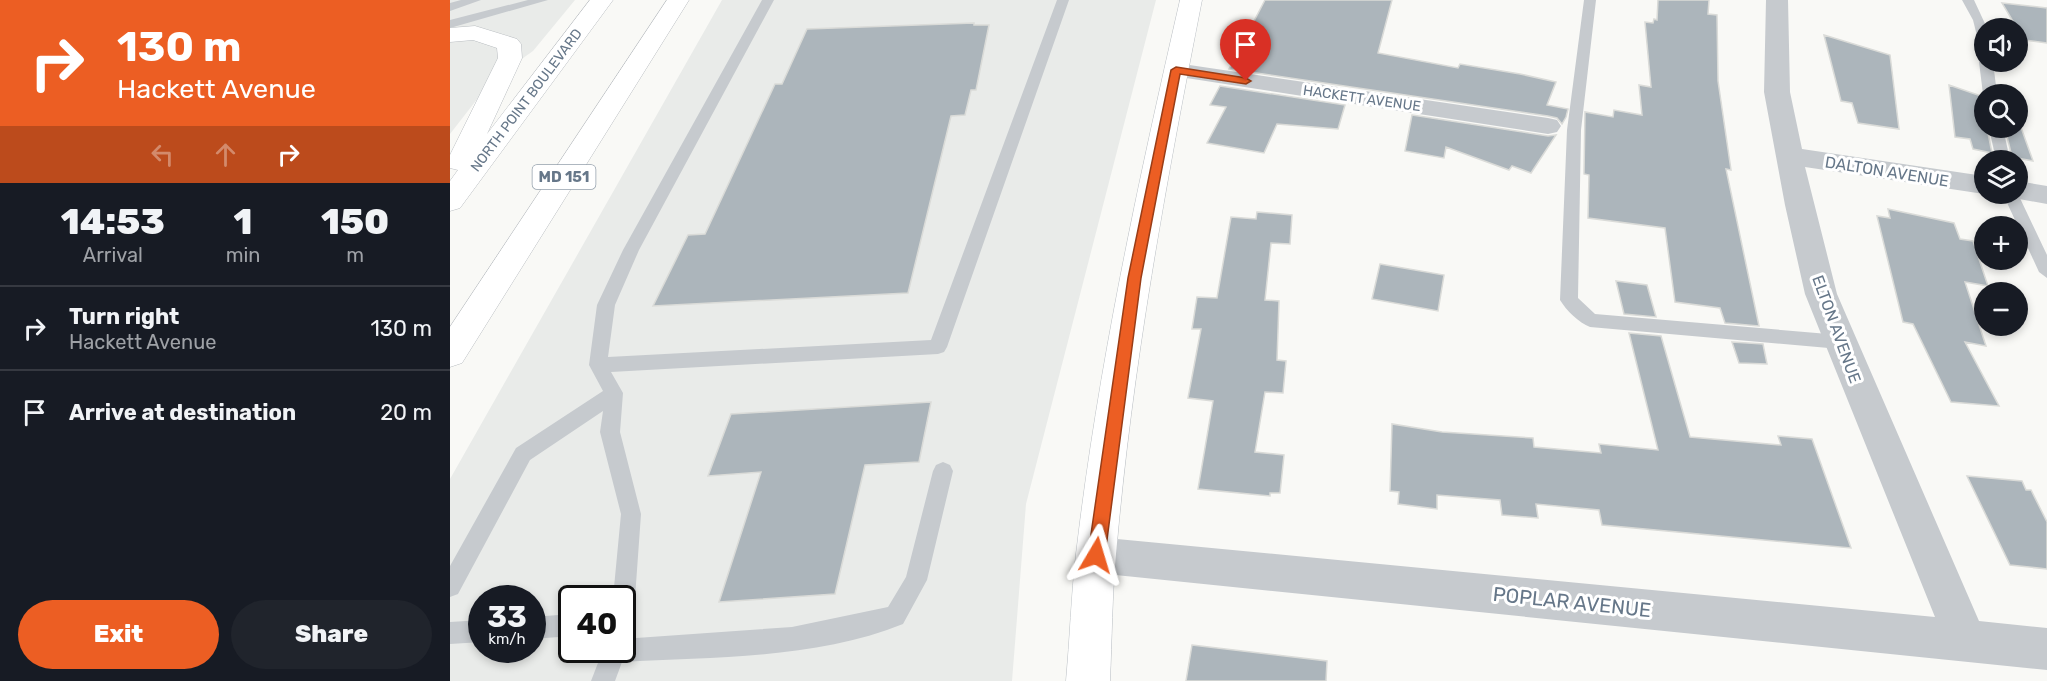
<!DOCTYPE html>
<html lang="en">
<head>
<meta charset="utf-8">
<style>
	body { margin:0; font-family:Rubik,sans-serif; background:#20242c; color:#f1f3f6; height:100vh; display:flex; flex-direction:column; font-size:22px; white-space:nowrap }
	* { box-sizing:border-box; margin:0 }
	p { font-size:20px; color:#9ea1a6 }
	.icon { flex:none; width:33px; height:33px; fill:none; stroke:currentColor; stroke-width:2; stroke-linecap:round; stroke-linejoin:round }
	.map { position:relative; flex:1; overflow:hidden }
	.details { display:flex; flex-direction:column; background:#171b24; width:450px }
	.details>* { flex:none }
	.hud { background:#ec5e23; color:#fff; overflow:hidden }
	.tools { position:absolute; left:1524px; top:18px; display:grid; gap:12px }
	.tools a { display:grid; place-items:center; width:54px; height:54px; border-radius:50%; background:#171b24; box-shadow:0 3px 9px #0003; font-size:30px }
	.speed { position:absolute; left:18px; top:585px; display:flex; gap:12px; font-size:30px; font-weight:700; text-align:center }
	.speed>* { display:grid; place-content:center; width:78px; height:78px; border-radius:50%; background:#171b24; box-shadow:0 3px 9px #0003; line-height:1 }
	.speed small { font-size:15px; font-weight:400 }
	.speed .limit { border:3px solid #111; border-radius:9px; background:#fff; color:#111 }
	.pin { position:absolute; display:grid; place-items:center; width:51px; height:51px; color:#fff; margin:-62px -26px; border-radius:50% 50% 50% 0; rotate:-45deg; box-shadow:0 0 6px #0007 }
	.pin .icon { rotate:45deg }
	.me { position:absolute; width:66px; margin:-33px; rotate:7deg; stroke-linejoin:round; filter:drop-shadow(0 0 4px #0008) }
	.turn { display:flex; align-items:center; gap:21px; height:126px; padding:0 18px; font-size:27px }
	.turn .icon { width:78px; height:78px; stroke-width:2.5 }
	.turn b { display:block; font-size:42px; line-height:51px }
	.lanes { display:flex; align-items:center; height:57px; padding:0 18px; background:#0003; justify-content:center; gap:30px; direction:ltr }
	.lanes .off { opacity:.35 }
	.eta { display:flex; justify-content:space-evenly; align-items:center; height:102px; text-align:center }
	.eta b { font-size:36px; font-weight:800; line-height:42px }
	.button { display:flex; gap:12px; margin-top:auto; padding:12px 18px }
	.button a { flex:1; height:69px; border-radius:36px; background:#ec5e23; color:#fff; font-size:24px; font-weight:800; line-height:69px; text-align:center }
	.button a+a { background:#20242c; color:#f1f3f6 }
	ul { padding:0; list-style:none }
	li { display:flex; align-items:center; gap:18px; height:84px; padding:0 18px; border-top:2px solid #363941 }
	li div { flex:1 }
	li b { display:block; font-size:22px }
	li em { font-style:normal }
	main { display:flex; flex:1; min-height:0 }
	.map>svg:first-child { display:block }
	.built { fill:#e9ebe9; fill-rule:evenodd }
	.building { fill:#acb5bb; stroke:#dadbd8; stroke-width:1.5 }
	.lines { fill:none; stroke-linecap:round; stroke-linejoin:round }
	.secondary-casing { stroke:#babfc4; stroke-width:1 }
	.primary-casing { stroke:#b9bdc1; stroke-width:1 }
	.lane { fill:#c6cace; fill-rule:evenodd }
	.street { fill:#c6cace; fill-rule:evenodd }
	.secondary { fill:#fff; fill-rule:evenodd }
	.primary { fill:#fff; fill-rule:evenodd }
	.route { fill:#ec5e23; stroke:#993d17; stroke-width:1.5 }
	.labels { text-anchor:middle; stroke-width:6; stroke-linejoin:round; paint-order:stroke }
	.far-street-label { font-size:14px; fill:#667789; stroke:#fff }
	.shield { fill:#fff; stroke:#94a0ac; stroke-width:1.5 }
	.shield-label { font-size:15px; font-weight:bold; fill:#667789 }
	.street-label { font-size:16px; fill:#667789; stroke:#fff }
	.near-street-label { font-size:20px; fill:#667789; stroke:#fff }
</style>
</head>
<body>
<main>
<section class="details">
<div class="hud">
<div class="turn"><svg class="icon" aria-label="right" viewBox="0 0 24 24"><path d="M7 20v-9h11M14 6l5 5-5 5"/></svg><div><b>130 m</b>Hackett Avenue</div></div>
<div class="lanes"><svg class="icon off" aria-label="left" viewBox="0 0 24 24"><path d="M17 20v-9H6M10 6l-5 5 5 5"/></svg><svg class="icon off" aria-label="ahead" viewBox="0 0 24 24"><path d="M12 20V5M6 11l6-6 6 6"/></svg><svg class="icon" aria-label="right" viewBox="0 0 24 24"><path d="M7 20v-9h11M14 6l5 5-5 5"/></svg></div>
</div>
<div class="eta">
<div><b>14:53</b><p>Arrival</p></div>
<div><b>1</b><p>min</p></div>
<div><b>150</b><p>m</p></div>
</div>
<ul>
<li><svg class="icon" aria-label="right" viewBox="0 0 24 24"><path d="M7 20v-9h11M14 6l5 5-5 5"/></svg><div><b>Turn right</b><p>Hackett Avenue</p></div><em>130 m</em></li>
<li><svg class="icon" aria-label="arrive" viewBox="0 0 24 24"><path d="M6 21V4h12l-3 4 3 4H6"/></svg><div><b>Arrive at destination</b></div><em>20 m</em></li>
</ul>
<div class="button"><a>Exit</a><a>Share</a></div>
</section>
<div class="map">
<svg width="1597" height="681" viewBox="0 0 1597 681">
	<rect width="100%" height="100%" fill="#f9f9f6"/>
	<path class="built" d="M0 0H125L83 51 42 80 0 134Z
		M272 0H706L576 504 562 681H0V479ZM32 598H82V650H32ZM122 598H172V650H122Z"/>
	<path class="building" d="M815 0H942L928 53 1008 68 1010 64 1070 74 1106 82 1097 105 1118 109 1116 117 1112 124 1107 118 1098 116 779 69Z
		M1208 0H1259L1258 14 1267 15 1268 81 1281 170 1276 169 1309 326 1275 323 1270 308 1225 302 1215 228 1138 218 1139 175 1134 174 1135 112 1163 117 1164 110 1192 115 1189 85 1201 87 1195 22 1203 23 1204 19 1207 20Z
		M1552 3 1597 8V43L1574 40Z
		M524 23V25H539L526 90H521L515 115 501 116 458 293 203 306 238 235 255 234 325 84H332L357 29Z
		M1374 35 1440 55 1449 129 1408 123 1402 103 1391 101Z
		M1499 85 1534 97V128H1537L1542 153 1523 149 1520 139 1505 137Z
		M770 86 895 105 888 129 827 124 814 153 757 143 776 107 760 105Z
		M962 115 1098 136 1106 135 1081 173 1062 166 1059 170 996 147 994 158 955 151Z
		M1568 119 1583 161 1562 157 1555 128H1568Z
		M1438 209 1504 223 1510 239 1523 241 1538 286 1515 282 1536 346 1515 342 1549 406 1501 402 1463 324 1453 322 1427 216 1440 218Z
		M807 212 842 215 840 244 821 243 815 300 829 301 827 360 836 361 833 393 815 392 805 452 834 455 830 493H820V496L748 489 763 401 738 398 751 329H742L747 297 767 298 781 217 806 219Z
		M930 264 994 275 988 311 922 299Z
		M1166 281 1197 285 1206 317 1174 314Z
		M1179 333 1211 336 1240 437 1331 445 1328 436 1362 439 1401 548 1152 525 1149 510 1086 504 1088 518 1052 515 1050 500 987 495V509L948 504 949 492 940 491 942 424 992 432 1083 438 1084 447 1151 453 1149 444 1208 450Z
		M1282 342 1313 344 1317 364 1289 363Z
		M481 402 469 462 415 465 385 594 269 602 311 472 258 476 281 414Z
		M1517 476 1572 481 1576 490H1581L1597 522V569L1560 565Z
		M742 645 877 661 876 681H736Z"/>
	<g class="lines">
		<g class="secondary-casing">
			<path id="secondary" d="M730 0H752C716 183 682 367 666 554 662 596 662 639 660 681H616C620 639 621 596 626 554 648 367 688 183 730 0Z"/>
		</g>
		<g class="primary-casing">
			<path id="primary" d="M140 0H163L10 208 0 211V181L8 170 0 168V155L48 58 47 48 23 40 0 42V28L25 26 67 39 71 44 72 58 37 134Z
				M217 0H239L12 363 0 367V327Z"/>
		</g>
		<path class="lane" d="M11 0H31L0 11V3Z
			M78 0H98L0 28V20Z
			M312 0H324L189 250 165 305 158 357 481 340 607 0H619L497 347 494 352 488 354 161 372 173 393 170 432 191 514 183 626 180 634 172 637V598H163L171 514 150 432 153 411 80 460 8 594 0 597V566L66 448 153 391 139 365 147 305 173 250Z
			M1134 0H1146L1131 130 1128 298 1145 314 1390 335 1396 337 1399 342 1396 347 1390 349 1140 327C1129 323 1116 310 1110 300L1117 130Z
			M1512 0H1524L1537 28H1534V44L1528 40 1523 20Z
			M1534 58V62H1543L1547 94H1533L1529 62Z
			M1539 128H1553L1560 160H1546Z
			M1553 194H1568L1597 255V278L1589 272Z
			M493 462 500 465 503 471 477 580 453 624C366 659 264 657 172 662L165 681H141L153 650H172V639L342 627 438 607 456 577 483 471 486 465Z
			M122 614V636L82 639V617Z
			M32 620V642L0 644V622Z"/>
		<path class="street" d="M1316 0H1338L1340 92 1352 149 1534 176 1537 194H1534L1355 167 1387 294 1529 621 1597 628V670L646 573 632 568 626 555 632 542 646 537 1485 617 1355 294 1335 205 1314 92Z
			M726 63 1098 118 1107 120 1111 126 1107 132 1098 134 717 75 714 70 717 65Z
			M1568 181 1597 186V204L1558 197 1556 194H1568Z"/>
		<use href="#secondary" class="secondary"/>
		<use href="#primary" class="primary"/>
	</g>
	<path class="route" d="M726 67 796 78 801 81 796 84 730 74 691 278 655 555 652 560 646 562 641 560 638 555 678 278 721 70Z"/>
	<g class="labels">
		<g class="far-street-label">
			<text transform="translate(912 98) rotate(8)" y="5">HACKETT AVENUE</text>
			<text transform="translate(76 100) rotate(-53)" y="5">NORTH POINT BOULEVARD</text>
		</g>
		<rect class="shield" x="82.5" y="165" width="63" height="24" rx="4.5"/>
		<g class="shield-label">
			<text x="114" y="182">MD 151</text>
		</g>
		<g class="street-label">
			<text transform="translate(1437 171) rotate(9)" y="6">DALTON AVENUE</text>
			<text transform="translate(1387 329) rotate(70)" y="6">ELTON AVENUE</text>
		</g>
		<g class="near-street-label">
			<text transform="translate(1122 602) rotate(6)" y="7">POPLAR AVENUE</text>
		</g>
	</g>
</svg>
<div class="tools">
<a><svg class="icon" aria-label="sound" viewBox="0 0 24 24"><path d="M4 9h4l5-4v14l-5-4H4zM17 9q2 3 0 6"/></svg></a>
<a><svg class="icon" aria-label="search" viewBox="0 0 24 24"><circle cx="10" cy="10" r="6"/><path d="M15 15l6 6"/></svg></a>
<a><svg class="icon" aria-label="layers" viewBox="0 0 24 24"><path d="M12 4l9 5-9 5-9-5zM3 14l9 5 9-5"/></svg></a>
<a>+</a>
<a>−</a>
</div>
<div class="speed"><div>33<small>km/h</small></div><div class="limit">40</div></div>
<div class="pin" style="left:796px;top:81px;background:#d93025"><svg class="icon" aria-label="arrive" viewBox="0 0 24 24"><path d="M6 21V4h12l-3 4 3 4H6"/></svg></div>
<svg class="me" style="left:646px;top:555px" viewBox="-20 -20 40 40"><path d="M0-17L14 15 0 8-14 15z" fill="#ec5e23" stroke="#fff" stroke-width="4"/></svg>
</div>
</main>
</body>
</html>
